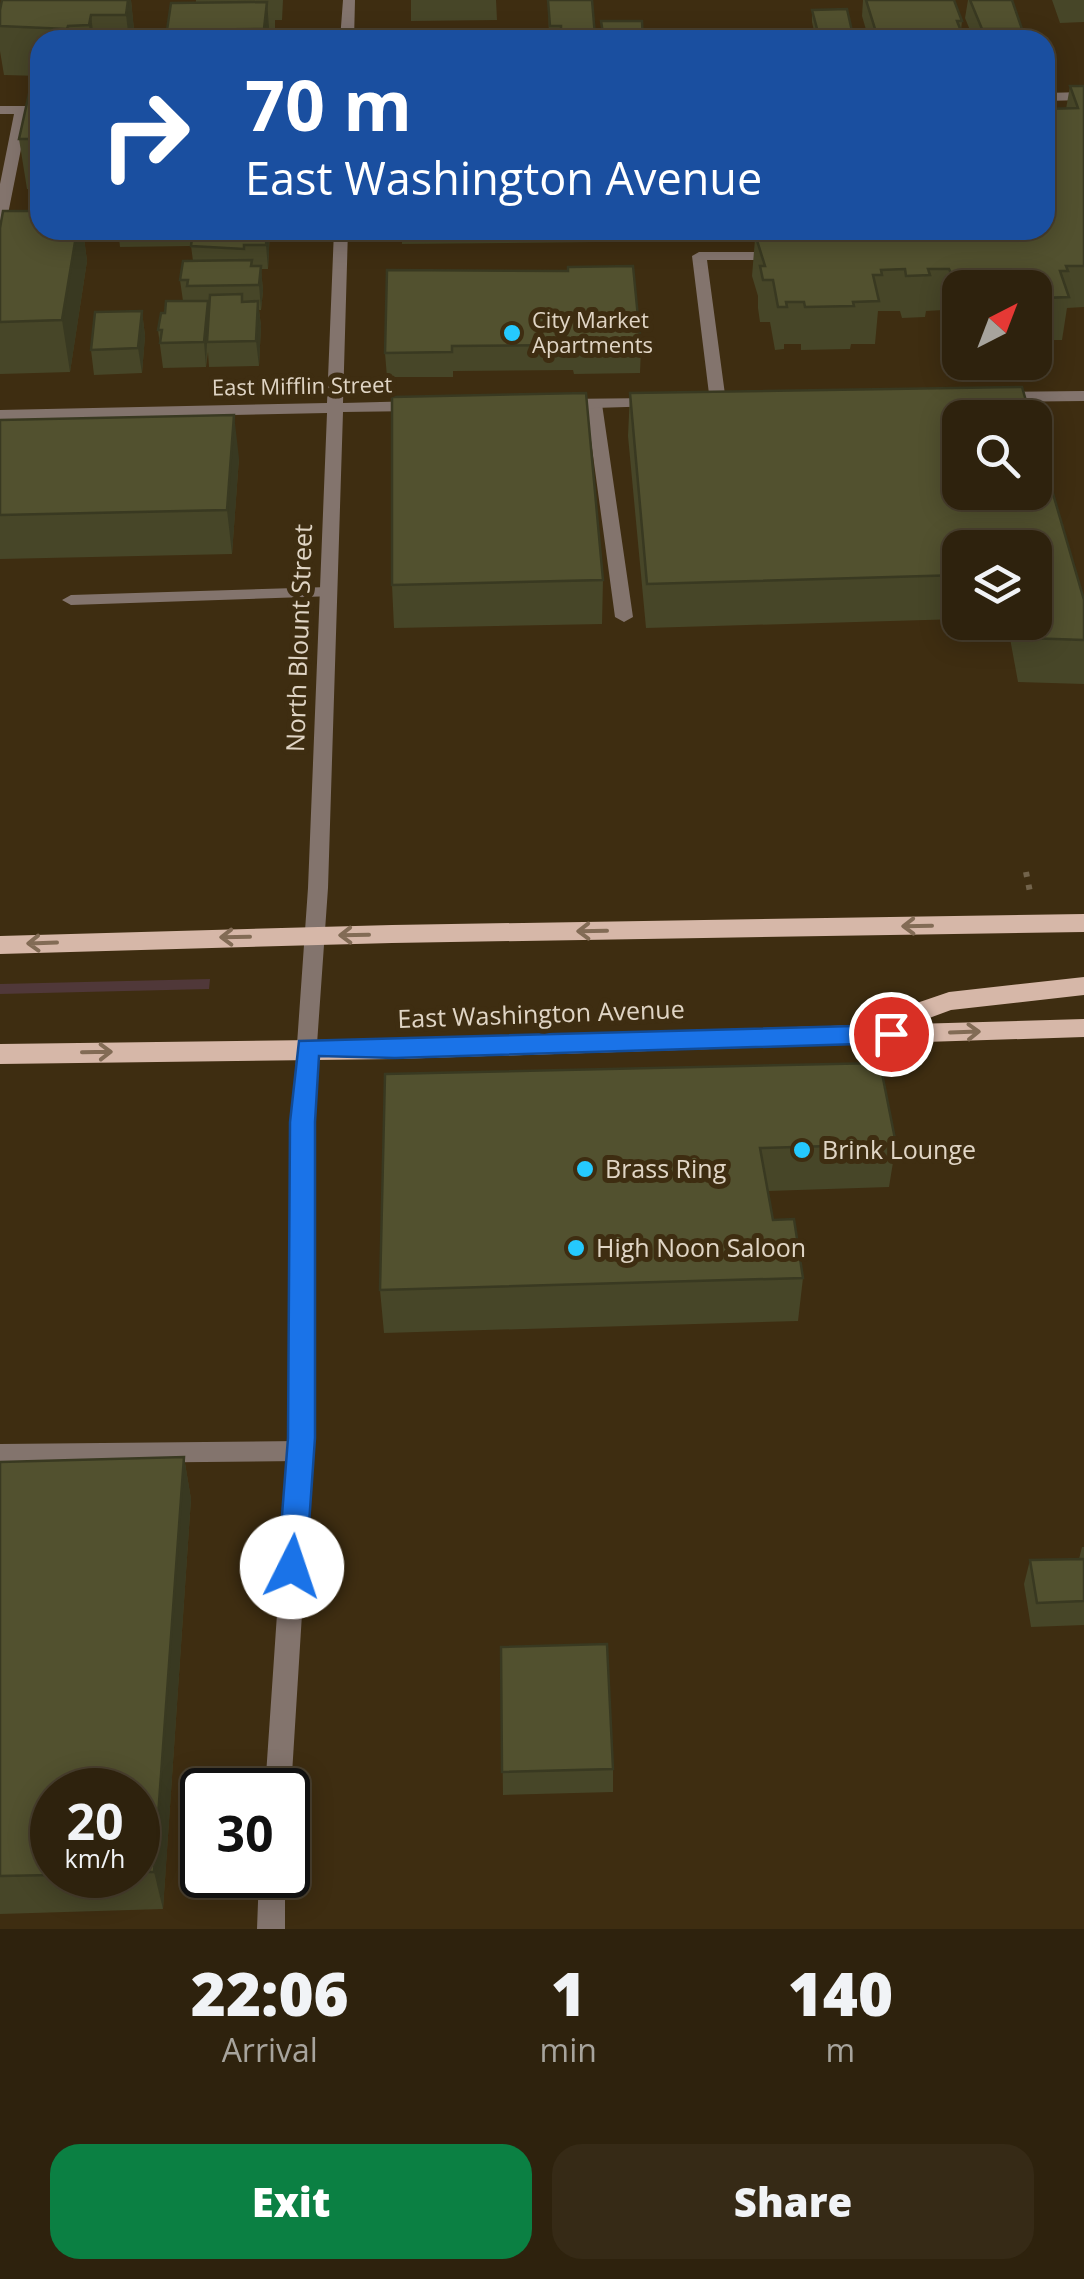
<!DOCTYPE html>
<html lang="en">
<head>
<meta charset="utf-8">
<style>
	body { margin:0; font-family:"Open Sans",sans-serif; background:#362a16; color:#f1f3f6; height:100vh; display:flex; flex-direction:column; font-size:38px; white-space:nowrap }
	* { box-sizing:border-box; margin:0 }
	p { font-size:32px; color:#a7a49d }
	.icon { flex:none; width:55px; height:55px; fill:none; stroke:currentColor; stroke-width:2; stroke-linecap:round; stroke-linejoin:round }
	.map { position:relative; height:1929px; overflow:hidden }
	.drawer { display:flex; flex-direction:column; background:#2e220d; flex:1 }
	.drawer>* { flex:none }
	.hud { position:absolute; left:30px; top:30px; width:1025px; height:210px; border-radius:30px; box-shadow:0 5px 25px #0003,0 0 0 2px #493f2e; background:#1a4fa0; color:#fff; overflow:hidden }
	.needle { width:65px; rotate:42deg }
	.buttons { position:absolute; left:942px; top:270px; display:grid; gap:20px }
	.buttons a { display:grid; place-items:center; width:110px; height:110px; border-radius:20px; background:#2e220d; box-shadow:0 5px 25px #0003,0 0 0 2px #493f2e; font-size:50px }
	.speed { position:absolute; left:30px; top:1768px; display:flex; gap:20px; font-size:50px; font-weight:700; text-align:center }
	.speed>* { display:grid; place-content:center; width:130px; height:130px; border-radius:50%; background:#2e220d; box-shadow:0 5px 25px #0003,0 0 0 2px #493f2e; line-height:1 }
	.speed small { font-size:25px; font-weight:400 }
	.speed .limit { border:5px solid #111; border-radius:15px; background:#fff; color:#111 }
	.pin { position:absolute; display:grid; place-items:center; width:85px; height:85px; color:#fff; margin:-42px; border:5px solid #fff; border-radius:50%; box-shadow:0 2px 10px #0007 }
	.me { position:absolute; width:110px; margin:-55px; rotate:4deg; stroke-linejoin:round; filter:drop-shadow(0 0 8px #0008) }
	.turn { display:flex; align-items:center; gap:35px; height:210px; padding:0 50px; font-size:45px }
	.turn .icon { width:130px; height:130px; stroke-width:2.5 }
	.turn b { display:block; font-size:70px; line-height:85px }
	.eta { display:flex; justify-content:space-evenly; align-items:center; height:170px; text-align:center }
	.eta b { font-size:60px; font-weight:800; line-height:70px }
	.button { display:flex; gap:20px; margin-top:auto; padding:20px 50px }
	.button a { flex:1; height:115px; border-radius:30px; background:#0b8043; color:#fff; font-size:40px; font-weight:800; line-height:115px; text-align:center }
	.button a+a { background:#362a16; color:#f1f3f6 }
	.map>svg:first-child { display:block }
	.green { fill:#503839 }
	.lines { fill:none; stroke-linecap:round; stroke-linejoin:round }
	.path { stroke:#72634b; stroke-width:6; stroke-dasharray:5 8; stroke-linecap:butt }
	.service { fill:#83746d; fill-rule:evenodd }
	.minor { fill:#83746d; fill-rule:evenodd }
	.primary { fill:#d6b7a8; fill-rule:evenodd }
	.wall { fill:#474628; fill-rule:evenodd }
	.shaded-wall { fill:#393921 }
	.building { fill:#52512f; stroke:#393921; stroke-width:2.5 }
	.oneway { stroke:#826b55 }
	.route { fill:#1a73e8; stroke:#114b97; stroke-width:2.5 }
	.poi-dot { fill:#25c9fe; stroke:#3e2d11; stroke-width:4 }
	.labels { text-anchor:middle; stroke-width:10; stroke-linejoin:round; paint-order:stroke }
	.far-poi-label { font-size:22px; fill:#e0d5c5; stroke:#3e2d11; text-anchor:start }
	.far-street-label { font-size:22px; fill:#e0d5c5; stroke:#3e2d11 }
	.street-label { font-size:25px; fill:#e0d5c5; stroke:#3e2d11 }
	.poi-label { font-size:25px; fill:#e0d5c5; stroke:#3e2d11; text-anchor:start }
</style>
</head>
<body>
<div class="map">
<svg width="1084" height="1929" viewBox="0 0 1084 1929">
	<rect width="100%" height="100%" fill="#3e2d11"/>
	<path class="green" d="M210 979 209 989 0 994V984Z"/>
	<g class="lines">
		<path class="path" d="M1026 872 1030 892"/>
		<path class="service" d="M699 252H780L787 256 780 260H707L726 402 718 407 710 402 692 256Z
			M594 399 602 404 633 617 624 622 615 617 586 404Z
			M328 587 334 588 337 592 334 596 71 605 62 600 71 595Z
			M300 1441 308 1444 312 1451 308 1458 300 1461 0 1464V1444Z"/>
		<path class="minor" d="M343 0H355L354 40H340Z
			M1084 92V100L1045 101V93Z
			M0 106H40V114H28L7 219 0 223V184L14 114H0Z
			M334 230H348L343 403 418 401 426 406 418 411 343 412 328 888 313 1101V1438L291 1790 288 1798V1790H265L289 1438 293 1101 308 888 327 413 0 420V410L327 403Z
			M1084 391V401L997 402 989 397 997 392Z
			M653 398 659 400V406L562 409 554 404 562 399Z
			M259 1875H285V1929H257Z"/>
		<path class="primary" d="M1084 914V932L392 943 0 954V936L392 925Z
			M1084 977V995L951 1010 913 1024 1084 1019V1037L395 1059 0 1064V1044L395 1039 864 1025 867 1020 949 992Z"/>
	</g>
	<path class="wall" d="M131 0 135 40H40V76L4 75 0 51V10Z
		M196 0H283L282 20H275V29H269L270 40H168L167 30 196 3Z
		M411 0H496L497 20 411 21Z
		M548 0H592L595 40H549Z
		M863 0H911L962 21 960 40H869L862 16Z
		M968 0H1012L1022 29 1020 40H974L965 18Z
		M1052 0H1084V22L1060 23Z
		M812 10 854 40H816L812 22Z
		M1070 86H1084V307L1067 308 1062 340H1038L1037 345H1035V288H960V336L954 315H945L944 310 926 311 925 317 902 318 900 311H878L875 344H851L850 349 801 350V344H784V349L775 350 770 322H760L758 308V296L752 276 755 239 602 242 601 230H893L894 232H904V230H1045Z
		M40 89V189H27L19 139Z
		M0 228 83 230 87 261 70 372 0 374Z
		M118 230H270L268 269H261L263 291 261 310H259L261 326 259 366 209 367 208 352 206 367 163 368 158 330 165 313 183 301 180 280 193 261 191 246 120 247Z
		M402 230H598L597 242 402 244Z
		M387 270 641 348 640 373 574 374 573 370 453 371V377H387L385 353Z
		M142 311 145 336 142 373 94 375 91 350Z
		M1022 387 1031 418H960V492H1035V432L1084 600V684L1018 682 1007 622H1035V548H960V619L646 628 628 436 630 393Z
		M0 420 239 458 232 554 0 559Z
		M603 580 602 624 394 628 392 585Z
		M385 1074 896 1144 889 1187 768 1191 773 1220 803 1278 798 1321 384 1333 380 1290Z
		M184 1457 191 1499 163 1909 0 1914V1462ZM138 1790V1875H52Z
		M1082 1547H1084V1625L1031 1627 1024 1584 1030 1560 1079 1559Z
		M501 1647 613 1769V1792L503 1795Z"/>
	<path class="shaded-wall" d="M128 0H131L135 40H129L126 15Z
		M267 2 270 40H265L264 29Z
		M91 15 94 40H91L89 25Z
		M77 230H83L87 261 70 372 62 320Z
		M267 230H270L268 269 266 245Z
		M261 266 263 291 261 310 259 285Z
		M208 301 210 326 207 342 206 367 204 342Z
		M258 301 261 326 259 366 256 341Z
		M142 311 145 336 142 373 138 348Z
		M234 415 239 458 232 554 227 510Z
		M184 1457 191 1499 163 1909 154 1872Z"/>
	<path class="building" d="M2 0H128L126 15H91L89 25 68 26 67 29 0 26V10Z
		M548 0H592L595 36H561V26H550Z
		M866 0H954L962 21H957L961 31 876 32Z
		M970 0H1012L1022 29H982Z
		M267 2 264 29 167 30 171 3Z
		M847 9 854 40H820L812 10Z
		M601 21H642L643 40H604Z
		M1070 86H1084V266H1066L1068 271H1060L1069 297 1042 298 1044 303H1035V288H964L960 273H951L949 269H928L930 275 906 276 905 269 881 270 882 275H873L879 301 853 302 854 306 805 307 804 302H786L787 307H778L773 280H763L760 266H765L755 234H776L775 230H825L826 234 845 233 844 230H893L894 232 918 231V230H1045V109L1078 108Z
		M30 89H40V139H19Z
		M3 211H40V230H77L62 320 0 322V228Z
		M193 230H267L266 245H244V249L191 246Z
		M252 260 251 266H261L259 285 187 286 188 280H180L183 261Z
		M633 266 641 348 574 349 573 345 452 346V352L385 353 387 270 568 271V267Z
		M242 294V302L258 301 256 341 207 342 210 295Z
		M166 301H208L204 342 160 343 162 330H158L161 313H165Z
		M142 311 138 348 91 350 95 312Z
		M1022 387 1031 418H960V492H1035V432L1084 600V640L1026 638 1023 622H1035V548H960V575L647 584 630 393Z
		M586 393 603 580 392 585V397Z
		M234 415 227 510 0 515V420Z
		M880 1063 896 1144 760 1148 773 1220 794 1219 803 1278 380 1290 385 1074Z
		M184 1457 154 1872H138V1790H52V1875L0 1876V1462Z
		M1084 1559V1601L1037 1603 1030 1560Z
		M607 1644 613 1769 502 1772 501 1647Z"/>
	<defs><path id="oneway-shaft" d="M-6 0H5M1.5-3L5.5 0L1.5 3" fill="none" stroke-width="1.6" stroke-linecap="round" stroke-linejoin="round" transform="scale(2.5)"/></defs>
	<g class="oneway">
		<use href="#oneway-shaft" transform="translate(917 926) rotate(179)"/>
		<use href="#oneway-shaft" transform="translate(592 931) rotate(179)"/>
		<use href="#oneway-shaft" transform="translate(354 935) rotate(179)"/>
		<use href="#oneway-shaft" transform="translate(235 937) rotate(179)"/>
		<use href="#oneway-shaft" transform="translate(42 943) rotate(178)"/>
		<use href="#oneway-shaft" transform="translate(965 1032) rotate(-2)"/>
		<use href="#oneway-shaft" transform="translate(97 1052) rotate(-1)"/>
	</g>
	<path class="route" d="M891 1025 902 1034 891 1043 395 1058 319 1056 315 1122V1438L306 1567 302 1575 292 1579 282 1575 278 1567 288 1438 290 1122 299 1041Z"/>
	<g class="poi-dot">
		<circle cx="512" cy="333" r="10"/>
		<circle cx="802" cy="1150" r="10"/>
		<circle cx="585" cy="1169" r="10"/>
		<circle cx="576" cy="1248" r="10"/>
	</g>
	<g class="labels">
		<g class="far-poi-label">
			<text x="532" y="328">City Market<tspan x="532" dy="25">Apartments</tspan></text>
		</g>
		<g class="far-street-label">
			<text transform="translate(302 386) rotate(-1)" y="8">East Mifflin Street</text>
		</g>
		<g class="street-label">
			<text transform="translate(299 638) rotate(-88)" y="9">North Blount Street</text>
			<text transform="translate(541 1014) rotate(-2)" y="9">East Washington Avenue</text>
		</g>
		<g class="poi-label">
			<text x="822" y="1159">Brink Lounge</text>
			<text x="605" y="1178">Brass Ring</text>
			<text x="596" y="1257">High Noon Saloon</text>
		</g>
	</g>
</svg>
<div class="buttons">
<a><svg class="needle" viewBox="-14 -14 28 28"><path d="M0-13l5 13h-10z" fill="#e53935"/><path d="M0 13l5-13h-10z" fill="#a7a49d"/></svg></a>
<a><svg class="icon" aria-label="search" viewBox="0 0 24 24"><circle cx="10" cy="10" r="6"/><path d="M15 15l6 6"/></svg></a>
<a><svg class="icon" aria-label="layers" viewBox="0 0 24 24"><path d="M12 4l9 5-9 5-9-5zM3 14l9 5 9-5"/></svg></a>
</div>
<div class="speed"><div>20<small>km/h</small></div><div class="limit">30</div></div>
<div class="pin" style="left:891px;top:1034px;background:#d93025"><svg class="icon" aria-label="arrive" viewBox="0 0 24 24"><path d="M6 21V4h12l-3 4 3 4H6"/></svg></div>
<svg class="me" style="left:292px;top:1567px" viewBox="-20 -20 40 40"><circle r="19" fill="#fff"/><path d="M0-13L10 11 0 6-10 11z" fill="#1a73e8"/></svg>
<div class="hud">
<div class="turn"><svg class="icon" aria-label="right" viewBox="0 0 24 24"><path d="M7 20v-9h11M14 6l5 5-5 5"/></svg><div><b>70 m</b>East Washington Avenue</div></div>
</div>
</div>
<section class="drawer">
<div class="eta">
<div><b>22:06</b><p>Arrival</p></div>
<div><b>1</b><p>min</p></div>
<div><b>140</b><p>m</p></div>
</div>
<div class="button"><a>Exit</a><a>Share</a></div>
</section>
</body>
</html>
